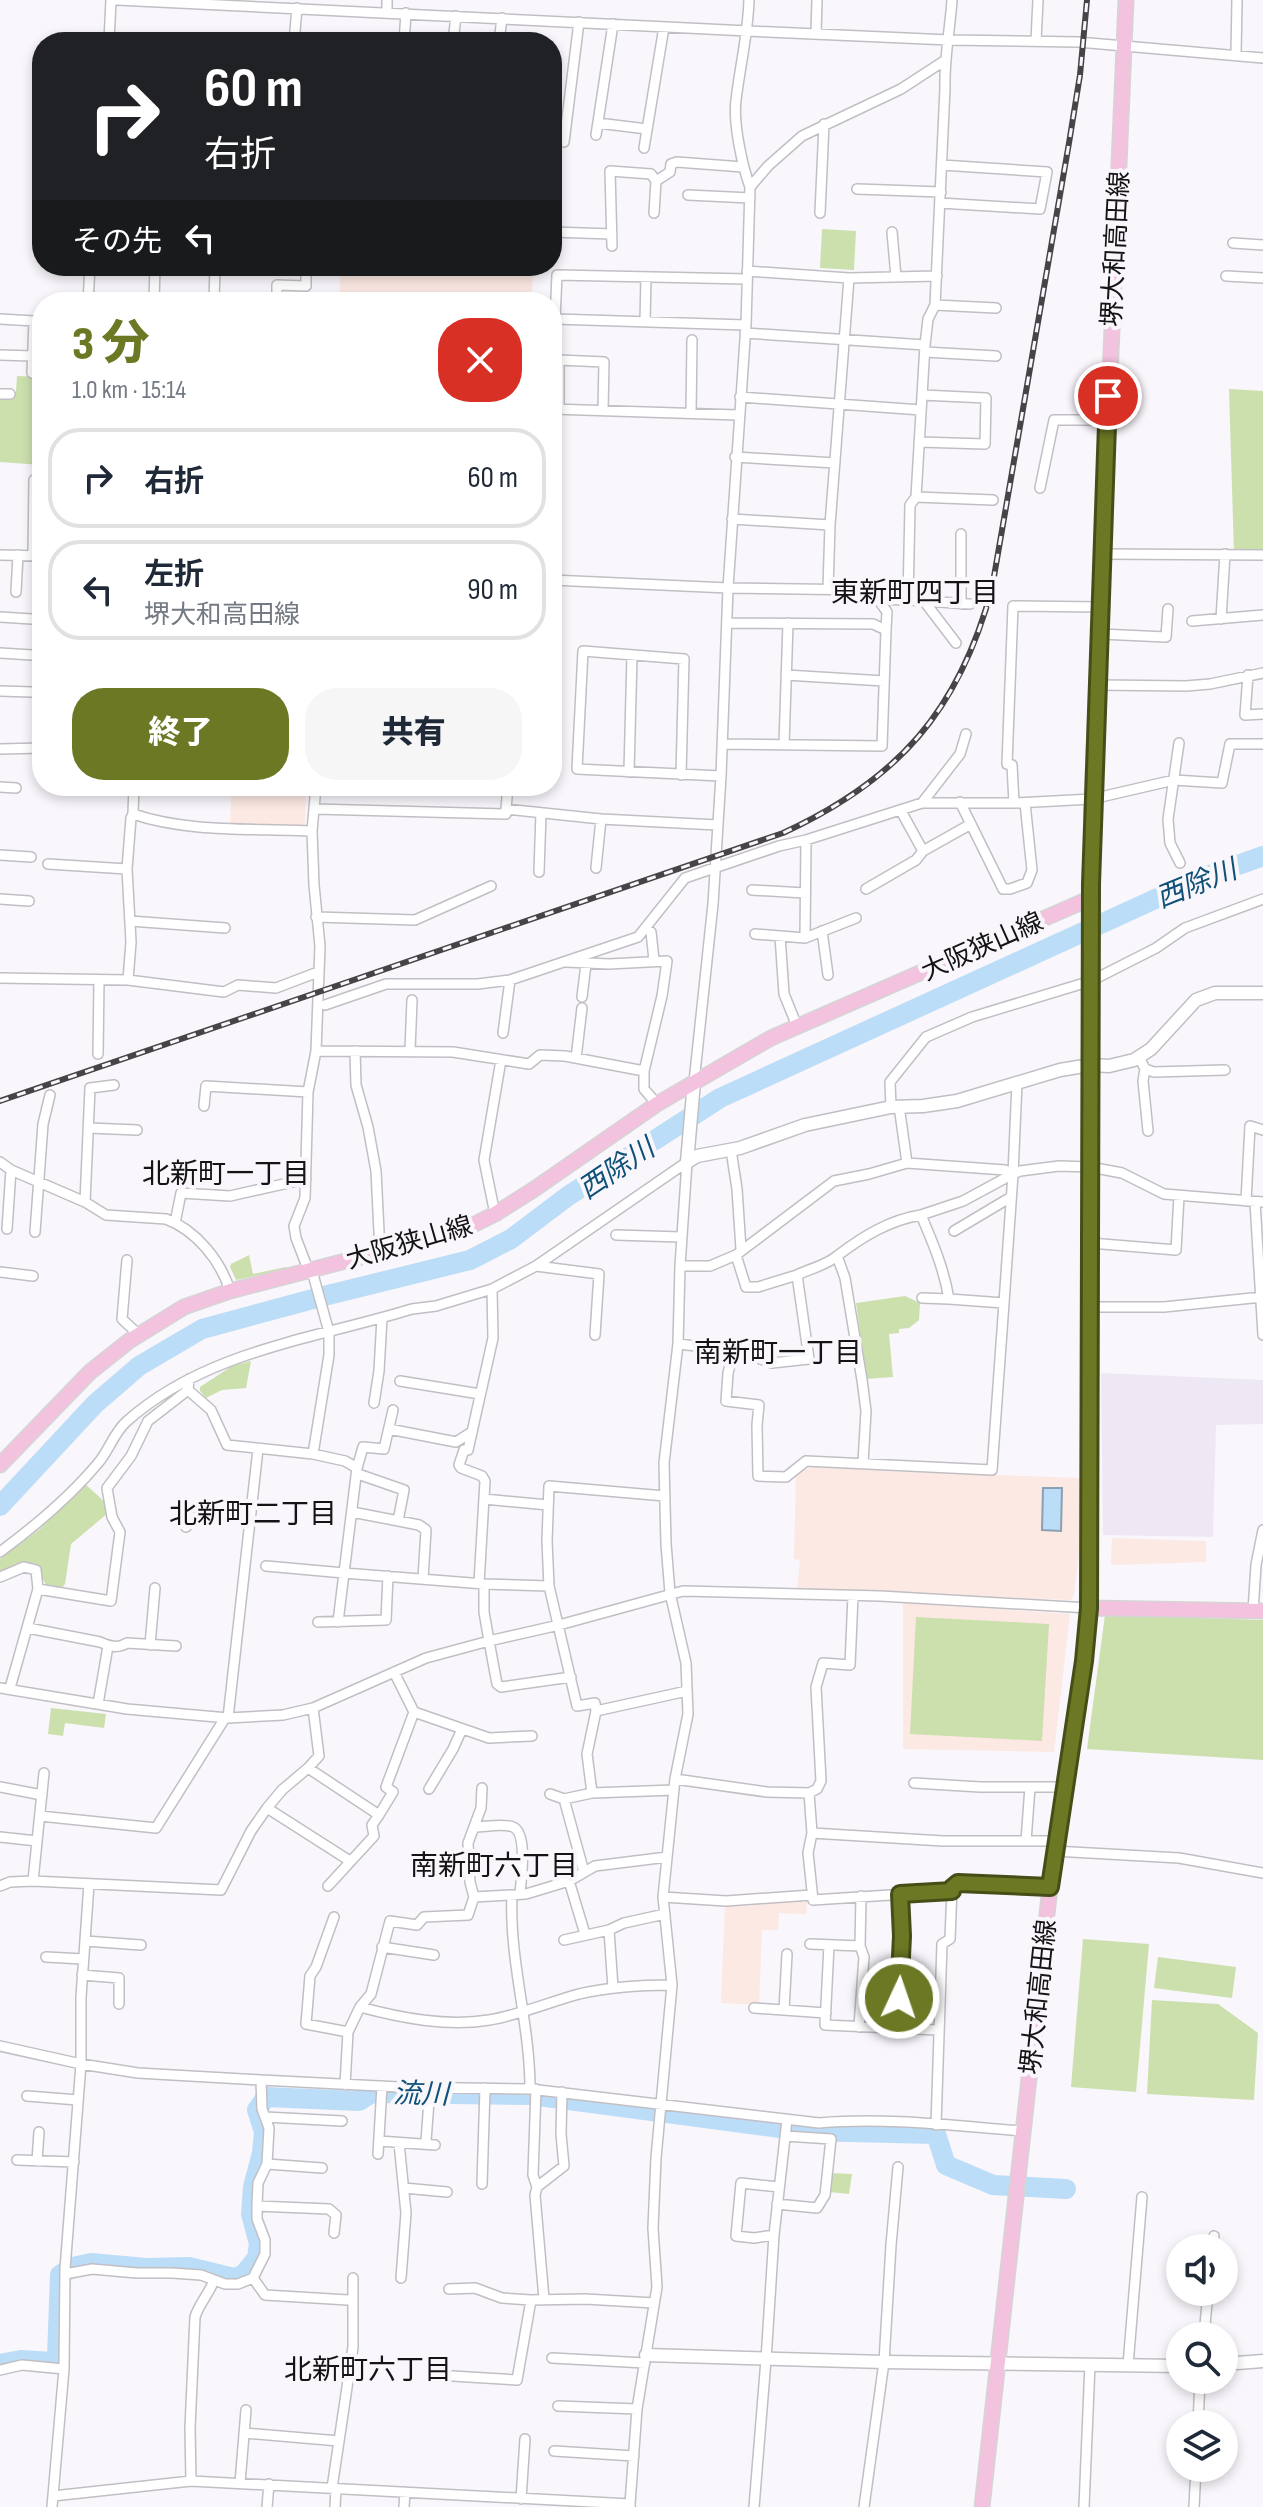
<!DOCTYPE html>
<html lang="ja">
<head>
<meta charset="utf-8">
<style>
	body { margin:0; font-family:"Sofia Sans Condensed","Noto Sans JP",sans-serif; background:#f6f6f7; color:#1f2937; height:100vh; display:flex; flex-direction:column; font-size:30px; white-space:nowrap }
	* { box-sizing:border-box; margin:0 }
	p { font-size:26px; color:#747a83 }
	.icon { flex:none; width:44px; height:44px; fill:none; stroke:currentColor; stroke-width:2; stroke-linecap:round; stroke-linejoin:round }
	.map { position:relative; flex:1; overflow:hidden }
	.sheet { position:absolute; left:32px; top:292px; width:530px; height:504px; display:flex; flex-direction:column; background:#fff; border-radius:32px; box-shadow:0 4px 12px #0003 }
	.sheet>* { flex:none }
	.guide { position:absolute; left:32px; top:32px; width:530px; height:244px; border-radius:32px; box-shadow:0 4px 12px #0003; background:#202124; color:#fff; overflow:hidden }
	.controls { position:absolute; left:1166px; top:2234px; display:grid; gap:16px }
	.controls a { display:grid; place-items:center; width:72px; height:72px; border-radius:50%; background:#fff; box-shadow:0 4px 12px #0003; font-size:40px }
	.pin { position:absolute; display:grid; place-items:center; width:68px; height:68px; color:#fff; margin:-34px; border:4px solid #fff; border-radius:50%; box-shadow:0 2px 8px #0007 }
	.me { position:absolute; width:88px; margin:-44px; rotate:3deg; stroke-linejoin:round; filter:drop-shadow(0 0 6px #0008) }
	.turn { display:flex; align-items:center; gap:28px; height:168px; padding:0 40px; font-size:36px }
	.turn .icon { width:104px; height:104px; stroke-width:2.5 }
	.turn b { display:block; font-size:56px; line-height:68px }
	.then { display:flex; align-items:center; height:76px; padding:0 40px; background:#0003; gap:16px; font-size:30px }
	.round { display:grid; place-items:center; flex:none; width:84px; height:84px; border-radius:32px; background:#f6f6f7 }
	.summary { display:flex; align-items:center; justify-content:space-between; height:136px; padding:0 40px }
	h1 { font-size:48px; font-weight:800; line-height:60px; color:#6c7823 }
	.primary-button { display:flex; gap:16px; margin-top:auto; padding:16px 40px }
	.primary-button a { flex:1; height:92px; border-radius:32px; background:#6c7823; color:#fff; font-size:32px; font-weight:800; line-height:92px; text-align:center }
	.primary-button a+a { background:#f6f6f7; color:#1f2937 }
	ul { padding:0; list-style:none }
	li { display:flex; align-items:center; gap:24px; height:100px; margin:0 16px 12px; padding:0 24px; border:4px solid #e0e1e3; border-radius:32px }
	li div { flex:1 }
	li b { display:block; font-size:30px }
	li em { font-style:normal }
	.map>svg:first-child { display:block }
	.built { fill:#eee8f4 }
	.education { fill:#fde9e3 }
	.green { fill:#cce0ae }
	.water { fill:#bcddf7; stroke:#8aa0b3; stroke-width:2 }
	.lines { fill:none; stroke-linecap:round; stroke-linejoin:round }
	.river { stroke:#bcddf7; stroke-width:20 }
	.minor-casing { stroke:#c1bfc4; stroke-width:12 }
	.tertiary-casing { stroke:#c1bfc4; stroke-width:15 }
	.primary-casing { stroke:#d5d5d5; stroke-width:17 }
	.minor { stroke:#fff; stroke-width:9 }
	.tertiary { stroke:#fff; stroke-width:12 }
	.primary { stroke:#f2c2de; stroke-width:14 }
	.rail-casing { stroke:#464447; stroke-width:6 }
	.rail { stroke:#f9f6fc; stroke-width:3; stroke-dasharray:9; stroke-linecap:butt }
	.route-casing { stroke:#464e17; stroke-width:20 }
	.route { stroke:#6c7823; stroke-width:14 }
	.labels { text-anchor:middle; stroke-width:8; stroke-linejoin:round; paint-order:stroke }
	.street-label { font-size:26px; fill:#141315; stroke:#f9f6fc }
	.neighbourhood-label { font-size:28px; fill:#141315; stroke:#f9f6fc }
	.water-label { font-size:28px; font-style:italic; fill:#105178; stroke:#f9f6fc }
</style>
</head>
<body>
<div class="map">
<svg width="1263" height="2507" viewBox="0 0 1263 2507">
	<rect width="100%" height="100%" fill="#f9f6fc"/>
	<path class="built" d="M1101 1373 1263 1380V1424L1216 1425 1213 1537 1103 1535Z"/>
	<path class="education" d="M341 266H534L531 302H339Z
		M232 786H306L305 827 230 824Z
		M818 1464 885 1471 1079 1478V1552L1074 1595 1071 1600 797 1590 800 1560 794 1559 796 1474Z
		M1112 1538 1206 1541V1562L1111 1565Z
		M903 1603 1070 1614 1054 1752 903 1749Z
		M763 1900 807 1902 806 1914 779 1913 778 1930H762L759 2005 721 2003 725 1905 750 1906Z"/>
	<path class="green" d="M822 229 856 231 854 270 820 268Z
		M17 376 42 377V465L0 462V391L16 392Z
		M1229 389 1263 391V555L1234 554Z
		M249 1255 253 1274 286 1267 287 1269 236 1280 230 1267 231 1264Z
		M905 1296 920 1303 919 1320 909 1328 899 1329V1333L889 1334 893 1377 866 1379 856 1303Z
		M251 1361 246 1388 222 1390 206 1398 200 1391V1387L232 1366Z
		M84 1483 106 1503 108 1513 71 1544 65 1584 62 1588 48 1587C42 1581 41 1571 34 1563H25L0 1573V1559L40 1529Z
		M1105 1615 1263 1620V1760L1087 1749Z
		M916 1617 1049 1624 1042 1741 910 1734Z
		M51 1708 106 1714 104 1728 65 1723 63 1736 48 1734Z
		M1083 1939 1149 1944 1136 2092 1071 2087Z
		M1158 1957 1236 1967 1232 1998 1154 1988Z
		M1152 2000 1218 2004 1258 2033 1254 2100 1147 2094Z
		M831 2173 852 2174 849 2194 829 2192Z"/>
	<path class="water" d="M1043 1488H1062L1061 1531 1042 1530Z"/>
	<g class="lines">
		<path class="river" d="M0 1506 95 1404 139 1366 202 1329 324 1296 470 1260 511 1239 568 1196 720 1098 1199 879 1263 856
			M0 2364 21 2360 51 2362 57 2357 60 2275 73 2267 91 2263 146 2268 189 2267 234 2278 243 2275 257 2258 259 2244 251 2214 253 2187 262 2153 264 2132 257 2110 266 2097 359 2101 372 2093 531 2095 803 2131 936 2134 946 2165 993 2185 1066 2189"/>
		<g class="minor-casing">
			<path id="minor" d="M117 0 748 31 949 40 1078 42 1263 58
				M387 13V0
				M816 34 817 0
				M1036 41 1038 0
				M109 42 111 0
				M294 42 297 8
				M404 42 406 13
				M453 42 456 16
				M499 42 502 18
				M1236 55 1237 0
				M598 123 647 129
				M596 135 613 24
				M564 142 579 22
				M644 148 664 27
				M656 181 670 172 671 164 677 162 743 167
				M750 187 768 166 802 136 901 89 944 61
				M857 189 941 192
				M688 195 750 198
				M940 203 1040 209 1047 172 942 165
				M820 213 824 124
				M552 232 612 234
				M892 232 896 277
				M1233 243 1263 245
				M612 246 610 171 651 174 656 181 654 213
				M1226 276 1263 278
				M849 278 937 276
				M88 302 90 266
				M154 302 155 266
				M214 302 215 266
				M277 302V285L306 286V266
				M935 305 996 308
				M0 319 34 321 32 373
				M645 322 646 277
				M746 325 555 319 557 275 747 279
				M745 333 925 345
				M925 352 996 356
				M0 355 33 356
				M0 394H10
				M740 397 921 410
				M552 409 738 415
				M559 409V360L604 362 603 410
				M691 413 692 340
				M919 442 985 444 986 398 922 395
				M735 457 835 463
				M1040 488 1054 420H1107
				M916 497 993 500
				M732 519 830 525 849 278 747 271
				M1103 554 1263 555
				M0 555 42 556
				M33 556 34 480
				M552 580 728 588 868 590 878 599 908 600 910 505 916 497 925 345 928 319 935 305 945 88C944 58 950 30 952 0
				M828 589 830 525
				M16 592 18 555
				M878 599 887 612 886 630
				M908 600 970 604
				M924 601 956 643
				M961 604V534
				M0 617 32 619
				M1221 619 1225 554
				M1192 621 1263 615
				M1100 634 1166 637 1168 609
				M0 653 32 655
				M786 675 884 681
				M1248 675 1245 715 1263 714
				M1098 685 1186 686 1210 684 1263 673
				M0 691 32 692
				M1179 743 1168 819 1170 843 1180 863
				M722 744 882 746 886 630 873 624 727 623
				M784 745 788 623
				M0 749 42 748
				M629 772 632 655
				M681 775 684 659 583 651 577 769 721 776
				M134 786 133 814C189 833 254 828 312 831
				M316 786 312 831 314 885 320 946 316 1051 308 1092 305 1198 294 1226 296 1238 306 1264 314 1278 329 1332V1355L313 1454 345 1461 357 1468 344 1573 484 1584V1612L489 1641 426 1658 313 1708 319 1756 308 1768 379 1815 372 1825 374 1836 328 1886
				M0 787 16 788
				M960 802 1003 889H1010L1027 883 1032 870 1025 803
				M922 803 960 754 966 734
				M1014 803 1012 765 1007 764 1013 606 1100 607
				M315 809 506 814V809L601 819 717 825
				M506 809 508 786
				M901 811 923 851 971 824
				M0 855 31 857
				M48 864 127 869 131 942 128 980
				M596 868 601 819
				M127 869 131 818 133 814
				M539 872 541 813
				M866 889 916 860 923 851
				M752 890 805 893
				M0 899 29 901
				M316 917 415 920 491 886
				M130 921 225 928
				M645 928 651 932 654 960
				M822 931 828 975
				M755 934 805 938 856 918
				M780 936 784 994 797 1026
				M805 938 806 840
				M566 962 609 964 667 961 662 996 644 1071
				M0 978 128 980 224 992 238 985 276 988 318 972
				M582 997 586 964
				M325 1005 386 984H478L510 980
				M503 1033 510 980 638 937 685 878 779 846 806 840 922 803H1014L1092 799 1174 780 1222 783 1230 744H1263
				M410 1050 412 1000
				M316 1051 453 1052 529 1064 540 1055 565 1056 644 1071V1089L657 1104
				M355 1051 356 1085 368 1127 376 1171 380 1252
				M98 1054 99 980
				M1139 1057 1145 1069 1154 1072 1225 1070
				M576 1058 582 1008
				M1145 1069 1143 1081 1148 1131
				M694 1082 713 904 721 776 728 588 746 325 750 187C742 165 733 123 736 100 740 66 748 34 749 0
				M204 1106 206 1086 308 1092
				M899 1106 907 1163
				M891 1107 890 1082 926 1037 972 1017 1091 981 1156 948 1185 928 1263 899
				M89 1128 137 1130
				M731 1150 737 1189 741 1249
				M0 1162 11 1170 85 1202 106 1215 166 1219C196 1230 221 1261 230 1291
				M1013 1174 1017 1083
				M1246 1201 1250 1126 1263 1130
				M85 1202 90 1088 114 1085
				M1255 1202 1263 1335
				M495 1214 484 1160 501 1060
				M921 1215 963 1201 1013 1174
				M175 1223 181 1193 230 1196 306 1179
				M7 1229 11 1170
				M954 1231 1011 1197
				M35 1232 43 1124 50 1095
				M616 1235 681 1237
				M1090 1243 1176 1250 1179 1196
				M736 1255 746 1287H758L797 1275
				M837 1256 845 1278 862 1380 866 1411 863 1463
				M127 1260 122 1319 139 1335
				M536 1266 599 1274 595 1335
				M680 1266H710L736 1255 834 1181 869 1174 907 1163 1005 1170 1013 1174
				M0 1272 33 1276
				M922 1298 949 1299
				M1089 1307H1164L1262 1297
				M678 1344 734 1350 772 1363 809 1359 797 1275C809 1269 827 1265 837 1256 862 1237 889 1220 921 1215 933 1243 944 1269 949 1299L1004 1303 1013 1174 1020 1171 1059 1166 1090 1167 1122 1173 1164 1194 1263 1202
				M734 1350 728 1373 726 1401 759 1405 757 1425 758 1476 786 1477 806 1461 992 1470 1004 1303
				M400 1381 480 1394
				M188 1390 211 1410 227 1445 313 1454
				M374 1403 379 1371 382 1318
				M389 1429 456 1442 470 1433
				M357 1468 363 1447 384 1449 393 1410
				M358 1474 404 1490 398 1521
				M484 1499 548 1505
				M352 1512 419 1525 426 1530 423 1579
				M186 1527C211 1500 218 1509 251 1513
				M0 1552C35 1526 71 1496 99 1462 109 1450 114 1433 126 1422 205 1351 314 1339 412 1309L436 1306 492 1289 536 1266 687 1162
				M266 1566 344 1573 338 1622
				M0 1577 24 1567 36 1570 38 1589 10 1688
				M479 1583 485 1481 482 1476 461 1468 459 1465 464 1450H468L493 1338 492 1289
				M484 1584 549 1586
				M38 1589 111 1601 120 1532 112 1517 107 1488 131 1456 148 1421 188 1390 189 1379
				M1253 1611 1256 1565 1263 1530
				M318 1622 386 1620 388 1576
				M28 1628 100 1642C109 1646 118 1649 127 1643L176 1646
				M150 1645 155 1588
				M571 1677 501 1687 497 1684 489 1641 559 1625 683 1591 880 1596 1089 1608
				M0 1688 127 1709 228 1718 258 1449
				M98 1704 108 1646
				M596 1711 595 1703 577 1706 549 1586 547 1541 549 1486 665 1496
				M414 1712 489 1738 532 1736
				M228 1718 283 1715 313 1708
				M675 1779 767 1792 809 1793 817 1789 821 1781 816 1687 823 1663 850 1665 853 1596
				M914 1783 980 1787H1064
				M0 1787 42 1795
				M429 1789 453 1749 462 1729
				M592 1793 587 1754 596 1711 687 1691
				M809 1793 812 1833 943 1841H1056
				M550 1794 564 1799 592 1793 674 1790
				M564 1799 584 1872
				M267 1808 282 1790 308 1768
				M379 1815 393 1792 386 1787 414 1712 394 1672
				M40 1816 156 1828 225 1718
				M475 1827C485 1827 503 1823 513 1827 528 1833 521 1880 520 1894
				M812 1833 808 1853 813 1900 952 1891
				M0 1837 37 1841
				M1026 1841 1030 1787
				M1054 1851 1179 1858 1263 1873
				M33 1881 44 1773
				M569 1881 585 1934
				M89 1884 81 1997V2064L138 2073 261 2080
				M0 1886 10 1882 33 1881 221 1890 251 1831 267 1808 350 1861
				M512 1895C509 1961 530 2023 530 2089
				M474 1897 470 1882 468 1843 481 1808 482 1788
				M663 1897 726 1901 812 1895
				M334 1917 316 1967 310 1976 306 2024 348 2032
				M609 1930 613 1988
				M564 1940 609 1930 624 1923 665 1914
				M85 1941 141 1945
				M810 1944 860 1946
				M829 1945 825 2025 938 2030
				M382 1947 434 1955
				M46 1957 83 1959
				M82 1975 119 1978V2004
				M360 2007C401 2018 447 2027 489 2020 520 2015 549 2002 579 1994 609 1987 641 1985 672 1985
				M754 2008 826 2013
				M784 2010 787 1954
				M859 2027 864 1957 860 1946 861 1896
				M898 2029 902 1936 900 1894
				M0 2046 81 2064 65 2269 64 2369
				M345 2085 348 2032 360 2007 371 1994 390 1921 417 1925 424 1917 468 1915 474 1897 526 1894 569 1881 595 1866 667 1857
				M536 2089 533 2175 537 2187
				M27 2096 78 2100
				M265 2117 342 2121
				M936 2125 942 1944 950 1939 952 1888 958 1883 1050 1887
				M379 2141 435 2145
				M426 2141 430 2088
				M399 2143 406 2213 401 2278
				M378 2154 382 2086
				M17 2160 74 2162
				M37 2161 39 2132
				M267 2164 322 2168
				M482 2184 485 2088
				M404 2188 447 2192
				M777 2204 817 2208 825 2195 831 2139 785 2136
				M257 2206 329 2209 336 2215 334 2233
				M774 2235 754 2238 736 2236 741 2183 779 2187
				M1213 2248 1214 2236
				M65 2274 92 2269 137 2273H172L201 2275 225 2284H238L253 2278 265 2254V2240L257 2219V2206L258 2183 267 2164 269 2128 262 2109 261 2080 399 2087 530 2089 819 2123C886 2117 956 2126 1023 2131
				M253 2278 265 2295 348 2300
				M449 2289 475 2288 502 2298 531 2300 585 2299 654 2303
				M544 2299 535 2195 537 2187 564 2166 561 2134 562 2092
				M1204 2336 1208 2292
				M552 2358 645 2363
				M1128 2365 1142 2197
				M0 2370 22 2365 64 2369 52 2507
				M436 2375 517 2380 531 2300
				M558 2406 637 2409
				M1198 2424 1200 2380
				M244 2433 339 2441
				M554 2451 634 2456
				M191 2481 190 2428 195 2317C199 2304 209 2294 214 2280
				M240 2483 246 2410
				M332 2488 353 2347V2278
				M53 2496 191 2481 630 2504V2507
				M521 2499 525 2439
				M630 2504 637 2409 657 2287 653 2228 656 2158 672 1985 663 1897 675 1779 688 1714 686 1663 670 1593 666 1544 664 1463 678 1344 680 1266 687 1162
				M267 2507 269 2484
				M335 2507 336 2488
				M404 2507 405 2492
				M754 2507 766 2360 774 2235 787 2120
				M864 2507 884 2362 891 2245 898 2167
				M1084 2507 1090 2364
				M1194 2507 1196 2468"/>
		</g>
		<g class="tertiary-casing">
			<path id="tertiary" d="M687 1162 697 1156 740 1148 805 1125 891 1107 923 1106 957 1101 1060 1070 1090 1065 1109 1066 1134 1060 1151 1049 1196 1000 1215 993H1263
				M687 1162 694 1082
				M646 2355 884 2362 1180 2366
				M1224 2364 1263 2361"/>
		</g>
		<g class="primary-casing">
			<path id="primary" d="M0 1465 90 1372 129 1341 184 1307 230 1291 380 1252 473 1225 495 1214 533 1190 657 1104 771 1038 1091 898
				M1089 1608 1263 1611
				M982 2507 1050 1887 1084 1661 1089 1608 1092 799 1126 0"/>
		</g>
		<use href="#minor" class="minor"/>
		<use href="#tertiary" class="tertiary"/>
		<use href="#primary" class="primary"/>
		<g class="rail-casing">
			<path id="rail" d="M0 1101 783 833C898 780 959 711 992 588L1069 143 1080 75 1087 0"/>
		</g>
		<use href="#rail" class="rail"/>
	</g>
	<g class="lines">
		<g class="route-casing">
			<path id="route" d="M899 1998 902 1936 900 1894 952 1891V1888L958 1883 1050 1887 1084 1661 1089 1608 1091 884 1108 396"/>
		</g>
		<use href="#route" class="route"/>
	</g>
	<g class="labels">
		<g class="street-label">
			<text transform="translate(1115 249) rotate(-87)" y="9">堺大和高田線</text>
			<text transform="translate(982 946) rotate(-24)" y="9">大阪狭山線</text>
			<text transform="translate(409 1242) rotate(-16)" y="9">大阪狭山線</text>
			<text transform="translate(1038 1997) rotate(-84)" y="9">堺大和高田線</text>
		</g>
		<g class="neighbourhood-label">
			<text x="915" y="602">東新町四丁目</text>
			<text x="226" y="1183">北新町一丁目</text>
			<text x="778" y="1362">南新町一丁目</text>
			<text x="253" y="1523">北新町二丁目</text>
			<text x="494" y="1875">南新町六丁目</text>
			<text x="368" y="2379">北新町六丁目</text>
		</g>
		<g class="water-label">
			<text transform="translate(1196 883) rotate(-22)" y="10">西除川</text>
			<text transform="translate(616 1168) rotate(-34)" y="10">西除川</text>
			<text transform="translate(421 2093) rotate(1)" y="10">流川</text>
		</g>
	</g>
</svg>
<div class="controls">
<a><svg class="icon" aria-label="sound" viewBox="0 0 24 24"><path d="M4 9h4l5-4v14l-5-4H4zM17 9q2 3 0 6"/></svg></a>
<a><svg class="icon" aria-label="search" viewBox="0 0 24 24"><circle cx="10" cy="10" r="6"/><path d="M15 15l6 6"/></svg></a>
<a><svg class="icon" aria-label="layers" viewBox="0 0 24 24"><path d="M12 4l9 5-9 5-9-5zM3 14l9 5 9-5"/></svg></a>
</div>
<div class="pin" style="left:1108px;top:396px;background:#d93025"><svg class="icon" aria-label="arrive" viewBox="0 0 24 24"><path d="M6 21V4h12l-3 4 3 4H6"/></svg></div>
<svg class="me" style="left:899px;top:1998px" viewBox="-20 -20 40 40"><circle r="17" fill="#6c7823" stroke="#fff" stroke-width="3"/><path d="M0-11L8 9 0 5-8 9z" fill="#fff"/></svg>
<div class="guide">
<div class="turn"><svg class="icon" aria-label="right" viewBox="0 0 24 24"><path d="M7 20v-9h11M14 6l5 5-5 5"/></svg><div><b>60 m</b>右折</div></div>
<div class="then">その先<svg class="icon" aria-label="left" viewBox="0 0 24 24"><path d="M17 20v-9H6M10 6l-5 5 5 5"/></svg></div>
</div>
<section class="sheet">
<div class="summary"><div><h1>3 分</h1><p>1.0 km · 15:14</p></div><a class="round" style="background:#d93025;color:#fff"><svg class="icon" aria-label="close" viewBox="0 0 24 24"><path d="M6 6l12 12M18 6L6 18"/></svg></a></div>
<ul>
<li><svg class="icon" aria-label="right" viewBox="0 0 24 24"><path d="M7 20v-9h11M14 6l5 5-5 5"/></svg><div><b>右折</b></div><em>60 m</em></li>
<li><svg class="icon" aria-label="left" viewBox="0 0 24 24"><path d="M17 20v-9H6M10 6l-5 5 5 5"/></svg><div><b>左折</b><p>堺大和高田線</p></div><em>90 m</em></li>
</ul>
<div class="primary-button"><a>終了</a><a>共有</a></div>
</section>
</div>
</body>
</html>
